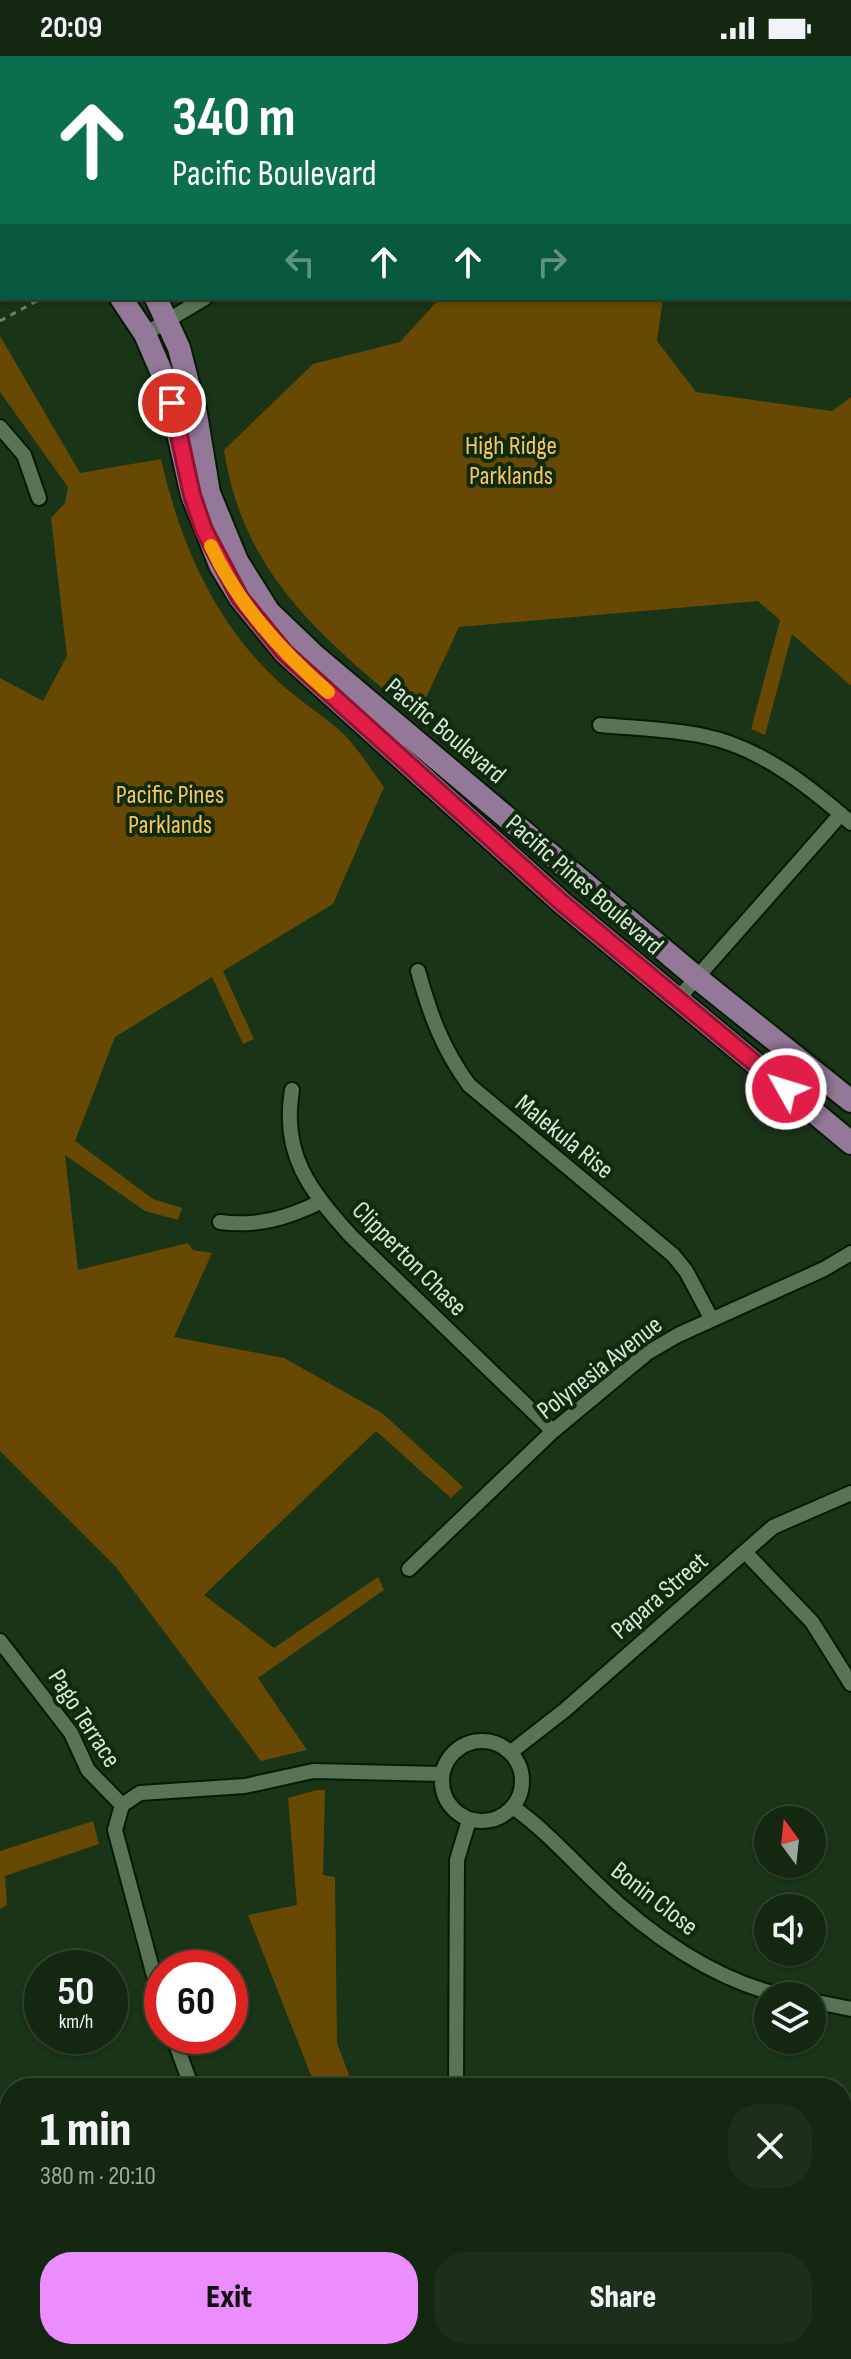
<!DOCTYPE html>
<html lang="en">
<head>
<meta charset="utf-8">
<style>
	body { margin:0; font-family:"Sofia Sans Condensed",sans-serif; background:#1d2f1a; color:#f1f3f6; height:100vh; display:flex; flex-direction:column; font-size:30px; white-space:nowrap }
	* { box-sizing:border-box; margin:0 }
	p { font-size:26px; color:#9da59f }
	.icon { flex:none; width:44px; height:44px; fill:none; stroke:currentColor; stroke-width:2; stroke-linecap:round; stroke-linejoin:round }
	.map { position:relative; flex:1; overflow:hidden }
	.drawer { position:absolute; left:0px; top:2022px; width:852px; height:282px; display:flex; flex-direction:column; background:#142711; border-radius:32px 32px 0 0; box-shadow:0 2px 6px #0004,0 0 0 2px #334431 }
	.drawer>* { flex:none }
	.hud { position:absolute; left:0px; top:0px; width:852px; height:244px; box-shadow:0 2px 6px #0004,0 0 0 2px #334431; background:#0b6e4f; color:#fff; overflow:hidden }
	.needle { width:52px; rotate:345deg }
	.tools { position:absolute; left:754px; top:1750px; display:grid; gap:16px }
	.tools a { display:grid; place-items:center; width:72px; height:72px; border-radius:50%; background:#142711; box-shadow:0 2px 6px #0004,0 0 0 2px #334431; font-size:40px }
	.speed { position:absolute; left:24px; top:1894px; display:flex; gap:16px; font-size:40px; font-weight:700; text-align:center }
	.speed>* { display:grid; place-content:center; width:104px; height:104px; border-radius:50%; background:#142711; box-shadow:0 2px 6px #0004,0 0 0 2px #334431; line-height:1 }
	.speed small { font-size:20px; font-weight:400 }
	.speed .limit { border:12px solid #d22; background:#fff; color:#111 }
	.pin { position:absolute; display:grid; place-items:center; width:68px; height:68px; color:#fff; margin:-34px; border:4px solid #fff; border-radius:50%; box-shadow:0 2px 8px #0007 }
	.me { position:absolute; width:88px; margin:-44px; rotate:309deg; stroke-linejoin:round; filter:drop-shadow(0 0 6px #0008) }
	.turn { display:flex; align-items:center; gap:28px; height:168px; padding:0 40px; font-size:36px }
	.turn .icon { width:104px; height:104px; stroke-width:2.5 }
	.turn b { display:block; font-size:56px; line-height:68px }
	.lanes { display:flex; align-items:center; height:76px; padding:0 40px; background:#0003; justify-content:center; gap:40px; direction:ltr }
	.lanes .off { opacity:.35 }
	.round { display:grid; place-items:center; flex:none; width:84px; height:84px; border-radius:32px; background:#1d2f1a }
	.overview { display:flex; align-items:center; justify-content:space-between; height:136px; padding:0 40px }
	h1 { font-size:48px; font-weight:800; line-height:60px }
	.action { display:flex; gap:16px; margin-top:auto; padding:16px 40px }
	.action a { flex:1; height:92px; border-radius:32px; background:#eb8dfc; color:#111; font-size:32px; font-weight:800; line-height:92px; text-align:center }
	.action a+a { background:#1d2f1a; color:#f1f3f6 }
	.status { display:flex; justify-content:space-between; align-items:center; height:56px; padding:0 40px; background:#142711; direction:ltr }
	.status svg { height:22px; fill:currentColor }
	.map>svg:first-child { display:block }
	.green { fill:#674903 }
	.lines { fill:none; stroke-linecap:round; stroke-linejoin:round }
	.service-casing { stroke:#031b02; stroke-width:11 }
	.minor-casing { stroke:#031b02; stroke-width:18 }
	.primary-casing { stroke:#031b02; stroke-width:26 }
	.path { stroke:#6a8068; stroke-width:3; stroke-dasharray:6 6; stroke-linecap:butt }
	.service { stroke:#587454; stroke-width:7 }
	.minor { stroke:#587454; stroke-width:14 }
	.primary { stroke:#947899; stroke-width:22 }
	.route-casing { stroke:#92132f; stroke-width:20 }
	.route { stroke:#e11d48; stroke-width:14 }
	.slow { stroke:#f59e0b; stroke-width:14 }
	.labels { text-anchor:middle; stroke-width:8; stroke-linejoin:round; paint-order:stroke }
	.park-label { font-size:26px; fill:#f8c565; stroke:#102a0d }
	.street-label { font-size:26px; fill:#d7e7d5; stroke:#102a0d }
</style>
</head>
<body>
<div class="status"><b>20:09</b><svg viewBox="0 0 49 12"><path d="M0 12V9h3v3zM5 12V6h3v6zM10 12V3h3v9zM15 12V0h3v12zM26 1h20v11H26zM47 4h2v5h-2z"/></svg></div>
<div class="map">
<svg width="851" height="2303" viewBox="0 0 851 2303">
	<rect width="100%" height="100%" fill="#1a3417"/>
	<path class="green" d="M440 242H663L657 285 696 336 832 355 851 341V630L792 578 765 679 751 673 780 564 758 545 459 571 417 661C325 584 243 520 224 394L313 308 400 286Z
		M0 280 80 417 161 403C180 487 215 568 280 627 298 644 320 657 338 673 356 689 370 712 384 731L333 848 223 915 254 983 243 988 212 921 115 981 75 1085 153 1143 182 1152 178 1164 145 1155 65 1099 78 1214 188 1187 193 1194 212 1197 174 1281 284 1302 382 1357 463 1431 451 1442 376 1375 204 1539 274 1592 378 1521 384 1534 258 1622 307 1694 261 1705 115 1510 0 1395V622L43 645 67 600 51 462 65 447 68 431 0 336Z
		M317 1734H325L323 1819 335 1821 337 1987 354 2032H316L248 1859 297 1849 288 1742Z
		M93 1765 99 1788 5 1820 7 1849 0 1853V1795Z
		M842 2062 851 2071V2303H831L827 2294H842Z"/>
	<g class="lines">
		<g class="service-casing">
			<path id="service" d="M477 2294 484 2303"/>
		</g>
		<g class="minor-casing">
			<path id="minor" d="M850 222 851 223
				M145 278 205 242
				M0 371 24 399 39 442
				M600 669C635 672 671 673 704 680 760 691 810 731 851 767
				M418 915C430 958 442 992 469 1029L673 1199 686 1215 711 1262
				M677 944 841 758
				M292 1034C281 1099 310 1134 351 1180L553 1375
				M220 1166C256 1171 288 1162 320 1146
				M745 1496 812 1566 851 1628
				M409 1513 553 1375 647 1297 678 1279 824 1213 851 1197
				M0 1585 71 1677 88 1714 122 1749 115 1774 162 1950
				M442 1725a40 40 0 1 1 80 0a40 40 0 1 1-80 0Z
				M511 1696 565 1654 773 1471 851 1437
				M122 1749 140 1737 245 1730 313 1715 442 1718
				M513 1751C545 1774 568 1800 596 1827 647 1877 714 1925 785 1940
				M812 1945 851 1953
				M173 1980 192 2032
				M456 2032 457 1804 469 1764
				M0 2122 10 2138
				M100 2294 105 2303
				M707 2294 712 2303"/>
		</g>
		<g class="primary-casing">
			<path id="primary" d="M33 0V2
				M66 0V2
				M121 242 145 278 167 329 192 439 220 509 240 542 285 597 561 846 851 1087
				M156 242 179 292 196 358 209 437 237 505 269 556 315 600 697 922 851 1045"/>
		</g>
		<path class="path" d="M0 265 42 242
			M842 2146 851 2150"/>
		<use href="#service" class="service"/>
		<use href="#minor" class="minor"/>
		<use href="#primary" class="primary"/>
	</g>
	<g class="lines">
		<g class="route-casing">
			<path id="route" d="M172 347 192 439 204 474 240 542 285 597 561 846 786 1033"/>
		</g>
		<use href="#route" class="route"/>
		<path class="slow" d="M211 490C238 548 280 594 328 636"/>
	</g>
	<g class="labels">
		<g class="park-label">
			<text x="511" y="398">High Ridge<tspan x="511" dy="30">Parklands</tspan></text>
			<text x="170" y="747">Pacific Pines<tspan x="170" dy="30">Parklands</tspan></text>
		</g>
		<g class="street-label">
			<text transform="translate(446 674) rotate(40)" y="9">Pacific Boulevard</text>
			<text transform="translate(585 828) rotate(41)" y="9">Pacific Pines Boulevard</text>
			<text transform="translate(565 1080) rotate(39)" y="9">Malekula Rise</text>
			<text transform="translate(410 1202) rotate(45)" y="9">Clipperton Chase</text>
			<text transform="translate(599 1311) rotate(-38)" y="9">Polynesia Avenue</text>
			<text transform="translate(659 1539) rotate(-41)" y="9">Papara Street</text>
			<text transform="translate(85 1662) rotate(57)" y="9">Pago Terrace</text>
			<text transform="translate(655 1842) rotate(38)" y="9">Bonin Close</text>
		</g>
	</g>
</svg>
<div class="tools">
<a><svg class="needle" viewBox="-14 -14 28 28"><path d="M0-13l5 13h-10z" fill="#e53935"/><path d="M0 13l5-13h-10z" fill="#9da59f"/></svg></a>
<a><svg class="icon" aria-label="sound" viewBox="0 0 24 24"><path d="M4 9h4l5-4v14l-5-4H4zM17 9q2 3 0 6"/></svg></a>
<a><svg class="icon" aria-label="layers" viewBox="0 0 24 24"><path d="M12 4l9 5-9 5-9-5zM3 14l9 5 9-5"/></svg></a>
</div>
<div class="speed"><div>50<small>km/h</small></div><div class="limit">60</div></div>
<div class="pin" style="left:172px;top:347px;background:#d93025"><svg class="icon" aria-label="arrive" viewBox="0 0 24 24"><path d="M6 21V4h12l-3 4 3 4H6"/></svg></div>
<svg class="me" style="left:786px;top:1033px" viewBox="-20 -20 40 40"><circle r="17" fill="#e11d48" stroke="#fff" stroke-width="3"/><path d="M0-11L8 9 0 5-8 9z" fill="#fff"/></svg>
<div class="hud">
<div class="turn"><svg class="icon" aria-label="ahead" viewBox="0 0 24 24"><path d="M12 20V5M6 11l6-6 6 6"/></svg><div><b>340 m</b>Pacific Boulevard</div></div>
<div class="lanes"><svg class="icon off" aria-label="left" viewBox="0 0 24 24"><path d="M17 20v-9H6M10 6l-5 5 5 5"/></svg><svg class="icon" aria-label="ahead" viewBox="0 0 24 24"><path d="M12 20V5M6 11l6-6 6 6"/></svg><svg class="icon" aria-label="ahead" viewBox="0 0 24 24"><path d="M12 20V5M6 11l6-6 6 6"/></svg><svg class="icon off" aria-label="right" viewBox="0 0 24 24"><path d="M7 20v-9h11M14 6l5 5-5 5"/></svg></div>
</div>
<section class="drawer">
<div class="overview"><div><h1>1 min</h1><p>380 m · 20:10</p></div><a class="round"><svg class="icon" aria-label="close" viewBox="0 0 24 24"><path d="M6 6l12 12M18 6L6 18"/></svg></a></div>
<div class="action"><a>Exit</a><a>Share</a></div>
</section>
</div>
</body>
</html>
